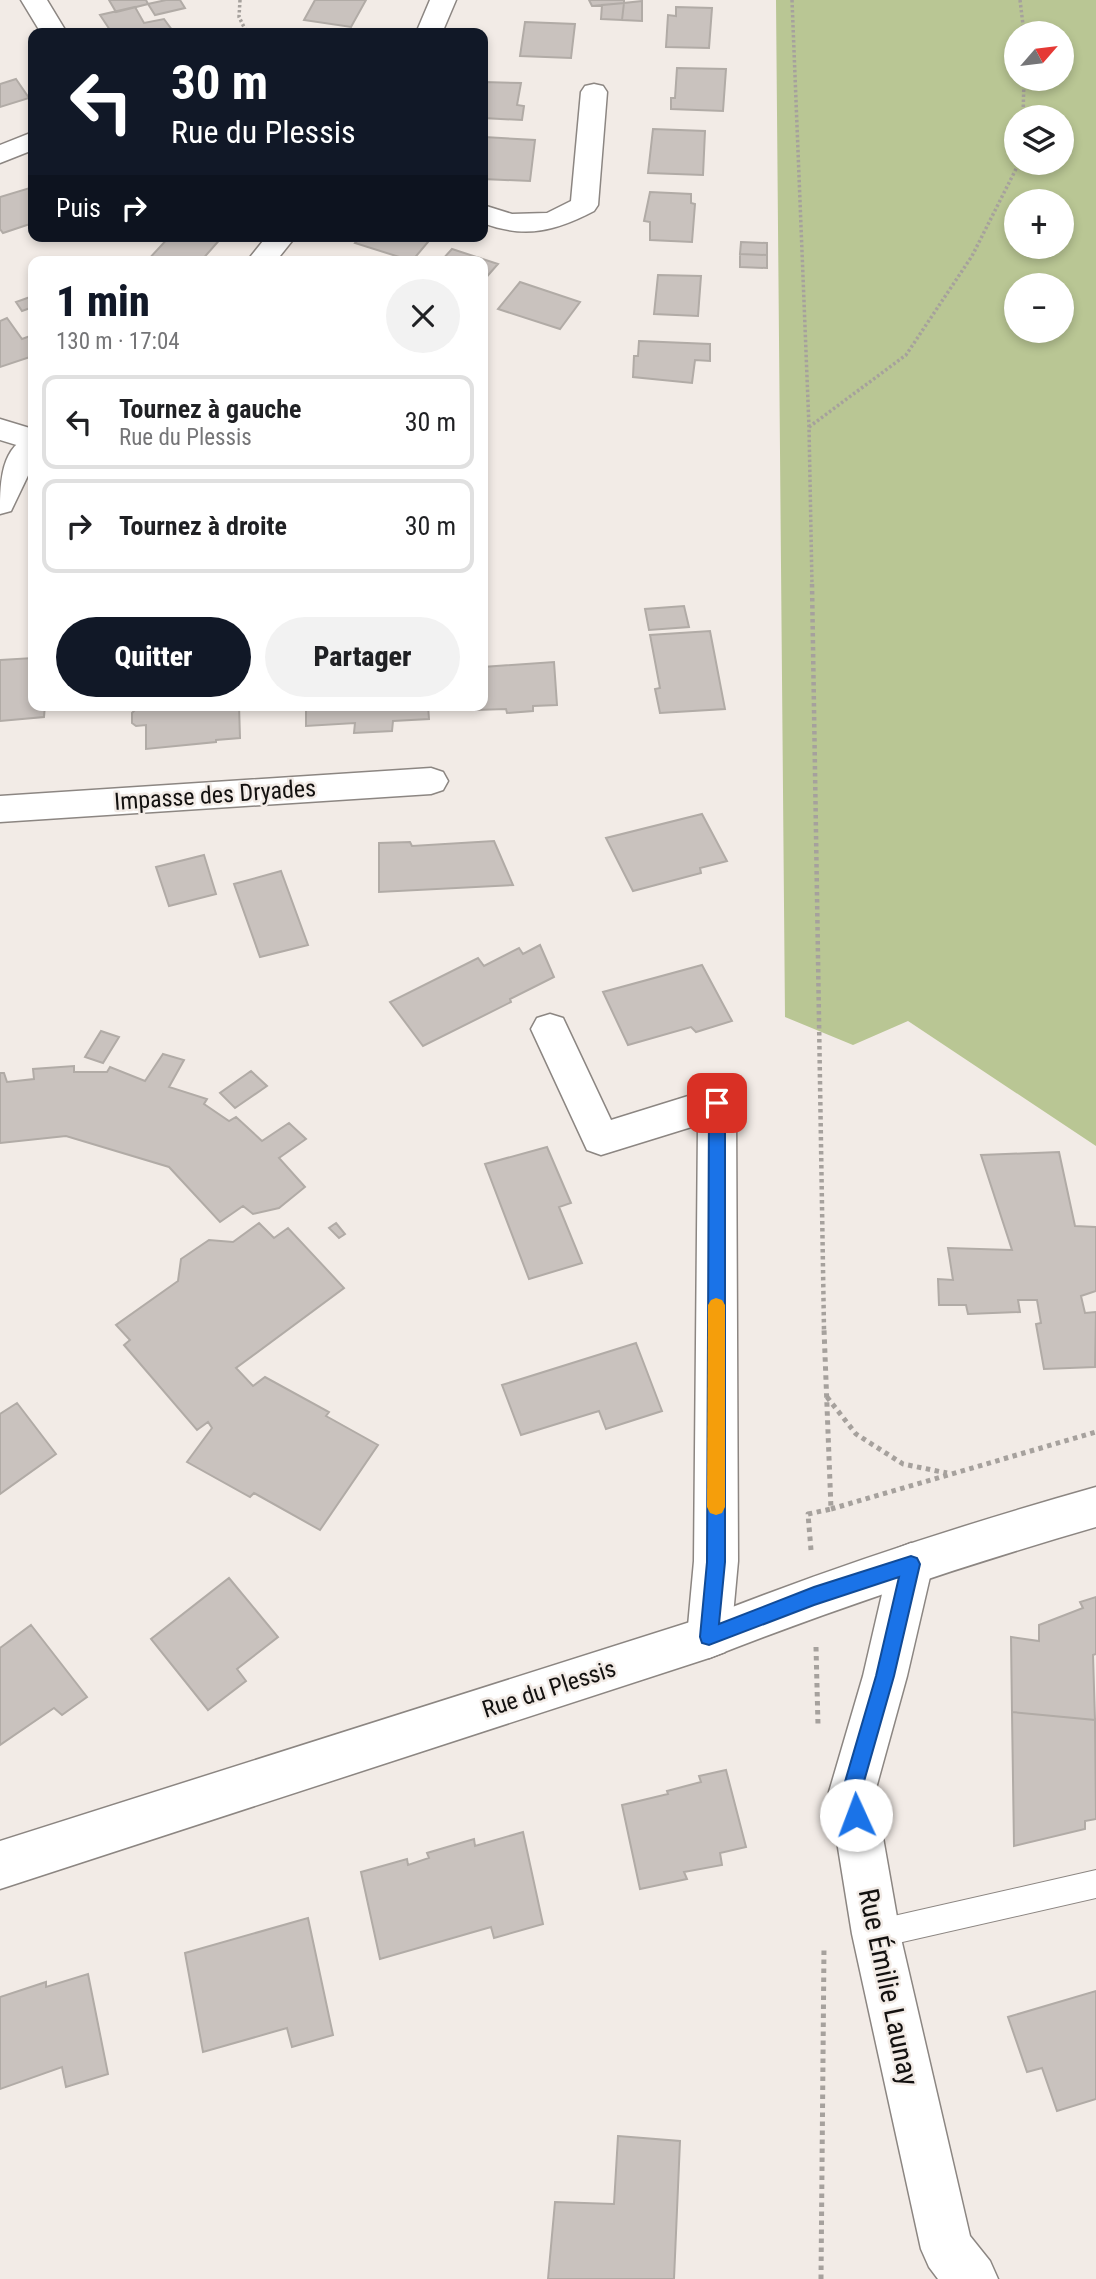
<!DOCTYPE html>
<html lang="fr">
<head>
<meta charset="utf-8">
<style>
	body { margin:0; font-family:"Roboto Condensed",sans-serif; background:#f2f2f2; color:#202124; height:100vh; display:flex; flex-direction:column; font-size:26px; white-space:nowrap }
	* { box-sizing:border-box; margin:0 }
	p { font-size:23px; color:#757577 }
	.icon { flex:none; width:38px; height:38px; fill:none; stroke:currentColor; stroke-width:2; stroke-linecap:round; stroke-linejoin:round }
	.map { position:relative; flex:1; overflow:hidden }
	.details { position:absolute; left:28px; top:256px; width:460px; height:455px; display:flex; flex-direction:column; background:#fff; border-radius:14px; box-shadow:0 4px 10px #0003 }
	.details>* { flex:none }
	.guide { position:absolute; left:28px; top:28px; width:460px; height:214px; border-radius:14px; box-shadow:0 4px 10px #0003; background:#111827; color:#fff; overflow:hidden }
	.needle { width:46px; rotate:62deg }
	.tools { position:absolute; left:1004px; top:21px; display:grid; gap:14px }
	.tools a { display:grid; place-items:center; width:70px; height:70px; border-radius:50%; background:#fff; box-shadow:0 4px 10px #0003; font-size:35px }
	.pin { position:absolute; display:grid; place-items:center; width:60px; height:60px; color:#fff; margin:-30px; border-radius:14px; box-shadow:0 4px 10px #0006 }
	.me { position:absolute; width:77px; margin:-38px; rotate:358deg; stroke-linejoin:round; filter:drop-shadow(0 0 5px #0008) }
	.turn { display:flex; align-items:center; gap:24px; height:147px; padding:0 28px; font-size:32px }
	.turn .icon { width:91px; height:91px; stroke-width:2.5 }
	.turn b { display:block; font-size:49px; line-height:60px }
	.then { display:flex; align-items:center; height:66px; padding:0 28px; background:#0003; gap:14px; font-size:26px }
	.round { display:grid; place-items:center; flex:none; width:74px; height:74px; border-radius:37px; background:#f2f2f2 }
	.headline { display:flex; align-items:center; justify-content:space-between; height:119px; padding:0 28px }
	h1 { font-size:42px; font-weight:800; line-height:52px; color:#111827 }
	.action { display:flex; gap:14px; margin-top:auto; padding:14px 28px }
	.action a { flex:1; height:80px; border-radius:42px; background:#111827; color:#fff; font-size:28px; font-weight:800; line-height:80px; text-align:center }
	.action a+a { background:#f2f2f2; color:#202124 }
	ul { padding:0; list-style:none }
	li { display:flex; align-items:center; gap:21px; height:94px; margin:0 14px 10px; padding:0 14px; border:4px solid #e0e0e0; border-radius:14px }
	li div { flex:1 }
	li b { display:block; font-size:26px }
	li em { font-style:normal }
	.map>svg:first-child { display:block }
	.green { fill:#b9c694; fill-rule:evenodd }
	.building { fill:#c9c2be; stroke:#b1aba6; stroke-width:2 }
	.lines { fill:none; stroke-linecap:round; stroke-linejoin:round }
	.lane-casing { stroke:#8c8682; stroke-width:2 }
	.street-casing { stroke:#8c8682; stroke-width:3 }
	.secondary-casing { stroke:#8c8682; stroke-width:3 }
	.path-far2 { stroke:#a6a19d; stroke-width:3.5; stroke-dasharray:2.5 2.5; stroke-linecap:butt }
	.path-far1 { stroke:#a6a19d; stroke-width:4.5; stroke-dasharray:3.5 3.5; stroke-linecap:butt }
	.path { stroke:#a6a19d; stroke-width:5; stroke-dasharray:4.5 4.5; stroke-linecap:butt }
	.lane { fill:#fff; fill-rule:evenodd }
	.street { fill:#fff; fill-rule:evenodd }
	.secondary { fill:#fff; fill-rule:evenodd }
	.route { fill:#1a73e8; stroke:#114b97; stroke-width:2 }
	.slow { fill:#f59e0b }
	.labels { text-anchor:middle; stroke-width:5; stroke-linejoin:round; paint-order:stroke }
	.street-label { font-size:24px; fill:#131110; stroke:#f2ebe6 }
	.near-street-label { font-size:28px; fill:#131110; stroke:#f2ebe6 }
</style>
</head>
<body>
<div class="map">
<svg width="1096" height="2279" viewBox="0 0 1096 2279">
	<rect width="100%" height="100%" fill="#f2ebe6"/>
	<path class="green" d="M776 0H1096V1146L908 1021 853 1045 785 1017ZM1017 33H1062V79H1017ZM1017 117H1062V163H1017ZM1017 201H1062V247H1017ZM1017 285H1062V331H1017Z"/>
	<path class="building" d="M109 0H146L148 4 116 12Z
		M166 0H180L185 8 155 15 148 4Z
		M315 0H366L351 27 304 20Z
		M589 0H624V3L592 6Z
		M642 1V21L622 20 624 3Z
		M624 3 622 20 601 19 602 5Z
		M135 7 144 23 164 19 172 30 160 33H112L100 15Z
		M676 7 712 8 709 48 666 47 668 15 676 16Z
		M525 22 575 24 571 58 520 56Z
		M677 68 726 69 723 111 671 109V98H675Z
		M16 79 29 98 0 107V84Z
		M483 82 521 83 517 105 524 106 522 120 483 118Z
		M653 129 705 131 703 175 648 173Z
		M484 137 535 140 530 181 483 179Z
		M33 187V223L3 233 0 229V197Z
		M650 192 691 194V203L695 204 692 242 650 240V222L644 221Z
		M170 236H223L201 261H147Z
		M361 236H433L412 261 355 243Z
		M741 242 767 243V255L740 254Z
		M452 249 498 264 483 281V261H441Z
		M740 254 767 255V268L740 267Z
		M658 275 701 276 698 316 654 314Z
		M520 282 580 302 560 329 498 309Z
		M33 296V307L22 311 16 302Z
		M7 318 22 339 33 335V356L0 367V321Z
		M639 341 710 344V361L695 360 692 383 633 377 634 356H638Z
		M684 606 689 627 649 630 645 609Z
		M710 631 725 709 660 713 655 689 660 688 650 635Z
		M33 658V705H45L44 717 0 721V660Z
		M554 662 557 705 533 706V711L507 713 506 709 476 710V705H483V667Z
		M239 705 240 738 216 740V742L146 749V725L136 726 132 723V713L136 709H146L147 706Z
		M306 705H428L429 719 393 721 392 731 354 733 355 723 306 726Z
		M702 814 727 861 700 868 701 873 633 891 606 838Z
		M494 841 513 885 379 892V843L410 842 412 846Z
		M204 855 216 894 169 906 156 867Z
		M281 871 308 945 260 957 234 884Z
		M540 945 554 977 510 999 511 1002 423 1046 390 1002 478 958 484 966 519 948 523 954Z
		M702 965 732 1021 696 1032 691 1027 628 1045 603 992Z
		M101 1031 119 1037 103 1063 85 1057Z
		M163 1054 184 1060 169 1087 207 1099 204 1104 229 1121 236 1117 262 1141 289 1123 306 1139 279 1158 305 1187 279 1208 253 1214 243 1206 220 1222 169 1167 66 1136 0 1143V1073H4L7 1082 34 1079 33 1069 74 1066V1072H107L110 1067 145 1081Z
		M251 1071 267 1086 235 1108 220 1093Z
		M547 1147 571 1203 559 1207 582 1263 529 1279 485 1164Z
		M1059 1152 1075 1226 1096 1227V1291L1081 1296 1085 1313 1096 1312 1095 1367 1044 1369 1036 1324 1041 1323 1037 1300H1018L1020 1312 968 1314 966 1305H939L938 1279 953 1280 948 1248 1012 1250 981 1155Z
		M259 1223 274 1238 288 1228 344 1288 236 1368 253 1386 265 1377 329 1412 326 1416 378 1445 320 1530 254 1493 250 1497 187 1462 212 1428 208 1422 197 1430 124 1345 130 1340 116 1325 178 1281 181 1259 209 1240 233 1242Z
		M336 1223 345 1234 339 1238 329 1228Z
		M636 1343 662 1411 606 1429 599 1411 521 1435 502 1385Z
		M17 1403 56 1454 0 1494V1414Z
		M229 1578 278 1637 237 1669 246 1681 208 1710 151 1639Z
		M1096 1597V1654L1093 1655 1095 1720 1012 1712 1011 1637 1039 1641V1625L1083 1608 1080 1602Z
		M31 1625 87 1697 62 1715 54 1708 0 1745V1648Z
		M1012 1712 1095 1720 1096 1819 1085 1821V1829L1014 1846Z
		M726 1770 746 1847 720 1853 722 1865 684 1872 687 1879 640 1889 622 1805 668 1794 667 1791 701 1782 699 1776Z
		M523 1832 543 1924 494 1938 491 1927 380 1959 361 1872 407 1859 408 1865 429 1858 427 1853 474 1839 475 1846Z
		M308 1918 333 2035 292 2047 287 2028 203 2052 185 1953Z
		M88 1974 108 2074 66 2087 62 2067 0 2089V1997L46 1982V1987Z
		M1096 1991V2099L1057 2111 1042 2068 1027 2072 1008 2017Z
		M618 2136 680 2141 674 2279H548L555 2202 614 2204Z"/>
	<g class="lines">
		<g class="lane-casing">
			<path id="lane" d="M1096 1870V1898L876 1948 866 1944 862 1934 866 1924 876 1920Z"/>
		</g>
		<g class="street-casing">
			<path id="street" d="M21 0H47L67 33H41Z
				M594 84 603 86 607 92 598 205 594 211C556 231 525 239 483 223V205L512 214 547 213 571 201 581 92 585 86Z
				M33 132V150L0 163V145Z
				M0 419 33 429V450L0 440Z
				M431 768 443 772 448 781 443 790 431 794 0 822V796Z
				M550 1014 563 1018 611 1120 717 1087 730 1092 736 1103 738 1561 731 1637 725 1652 709 1658 693 1652 687 1637 694 1561 698 1125 601 1155 587 1150 531 1029 537 1018Z
				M911 1543 926 1549 933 1564 907 1676 875 1792 900 1934 970 2236 990 2261 998 2279H938L929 2267 921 2249 852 1934 829 1792 863 1676 889 1564 896 1549Z"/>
		</g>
		<g class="secondary-casing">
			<path id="secondary" d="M430 0H456L442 33H416Z
				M267 236H296L276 261H247Z
				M33 435V465L11 511 0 514C0 484 0 445 33 435Z
				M1096 1487V1527C965 1565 836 1608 709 1658L0 1889V1841L709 1616C836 1566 965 1524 1096 1487Z"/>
		</g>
		<path class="path-far2" d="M240 0 239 17 247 33
			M792 0 809 427 812 585
			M1020 0 1024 33
			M1023 117 1024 79
			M809 427 906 355 972 256 1019 163"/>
		<path class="path-far1" d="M812 584 824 1330"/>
		<path class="path" d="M827 1397 856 1434 903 1464 947 1473
			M831 1509 1096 1432
			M811 1550 808 1514 831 1509 824 1329
			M816 1647 818 1725
			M821 2279 824 1947"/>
		<use href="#lane" class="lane"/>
		<use href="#street" class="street"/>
		<use href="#secondary" class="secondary"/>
	</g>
	<path class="route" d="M717 1096 725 1103V1562L719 1624 814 1587 911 1556 917 1558 920 1564 894 1676 861 1792 866 1815 863 1822 856 1825 849 1822 842 1792 876 1676 899 1577 814 1605 709 1645 702 1643 700 1637 707 1562 709 1103Z"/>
	<path class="slow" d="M716 1298 722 1300 725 1305V1507L722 1513 716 1515 710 1513 707 1507 708 1305 711 1300Z"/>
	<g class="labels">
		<g class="street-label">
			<text transform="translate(215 795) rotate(-4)" y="8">Impasse des Dryades</text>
			<text transform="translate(549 1689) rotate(-18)" y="8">Rue du Plessis</text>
		</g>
		<g class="near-street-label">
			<text transform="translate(889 1987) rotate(78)" y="10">Rue Émilie Launay</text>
		</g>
	</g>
</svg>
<div class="tools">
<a><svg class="needle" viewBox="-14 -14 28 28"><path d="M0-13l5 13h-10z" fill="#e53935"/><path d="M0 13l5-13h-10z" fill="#757577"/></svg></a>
<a><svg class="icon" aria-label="layers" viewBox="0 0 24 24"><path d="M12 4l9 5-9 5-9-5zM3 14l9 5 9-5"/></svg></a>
<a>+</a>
<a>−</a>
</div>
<div class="pin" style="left:717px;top:1103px;background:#d93025"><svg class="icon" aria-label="arrive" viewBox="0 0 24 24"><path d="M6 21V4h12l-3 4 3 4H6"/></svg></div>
<svg class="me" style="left:856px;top:1815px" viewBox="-20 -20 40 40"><circle r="19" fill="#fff"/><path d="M0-13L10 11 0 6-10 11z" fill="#1a73e8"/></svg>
<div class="guide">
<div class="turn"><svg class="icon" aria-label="left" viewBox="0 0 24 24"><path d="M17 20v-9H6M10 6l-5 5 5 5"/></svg><div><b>30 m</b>Rue du Plessis</div></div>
<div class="then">Puis<svg class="icon" aria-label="right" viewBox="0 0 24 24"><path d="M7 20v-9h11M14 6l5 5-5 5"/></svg></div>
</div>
<section class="details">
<div class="headline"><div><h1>1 min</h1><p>130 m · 17:04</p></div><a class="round"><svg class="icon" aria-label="close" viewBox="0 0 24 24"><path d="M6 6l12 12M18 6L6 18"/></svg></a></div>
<ul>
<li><svg class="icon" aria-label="left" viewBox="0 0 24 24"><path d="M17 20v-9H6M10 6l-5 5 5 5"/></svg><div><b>Tournez à gauche</b><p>Rue du Plessis</p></div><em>30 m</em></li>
<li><svg class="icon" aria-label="right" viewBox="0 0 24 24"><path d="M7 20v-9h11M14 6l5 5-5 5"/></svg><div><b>Tournez à droite</b></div><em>30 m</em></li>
</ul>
<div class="action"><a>Quitter</a><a>Partager</a></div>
</section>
</div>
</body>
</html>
